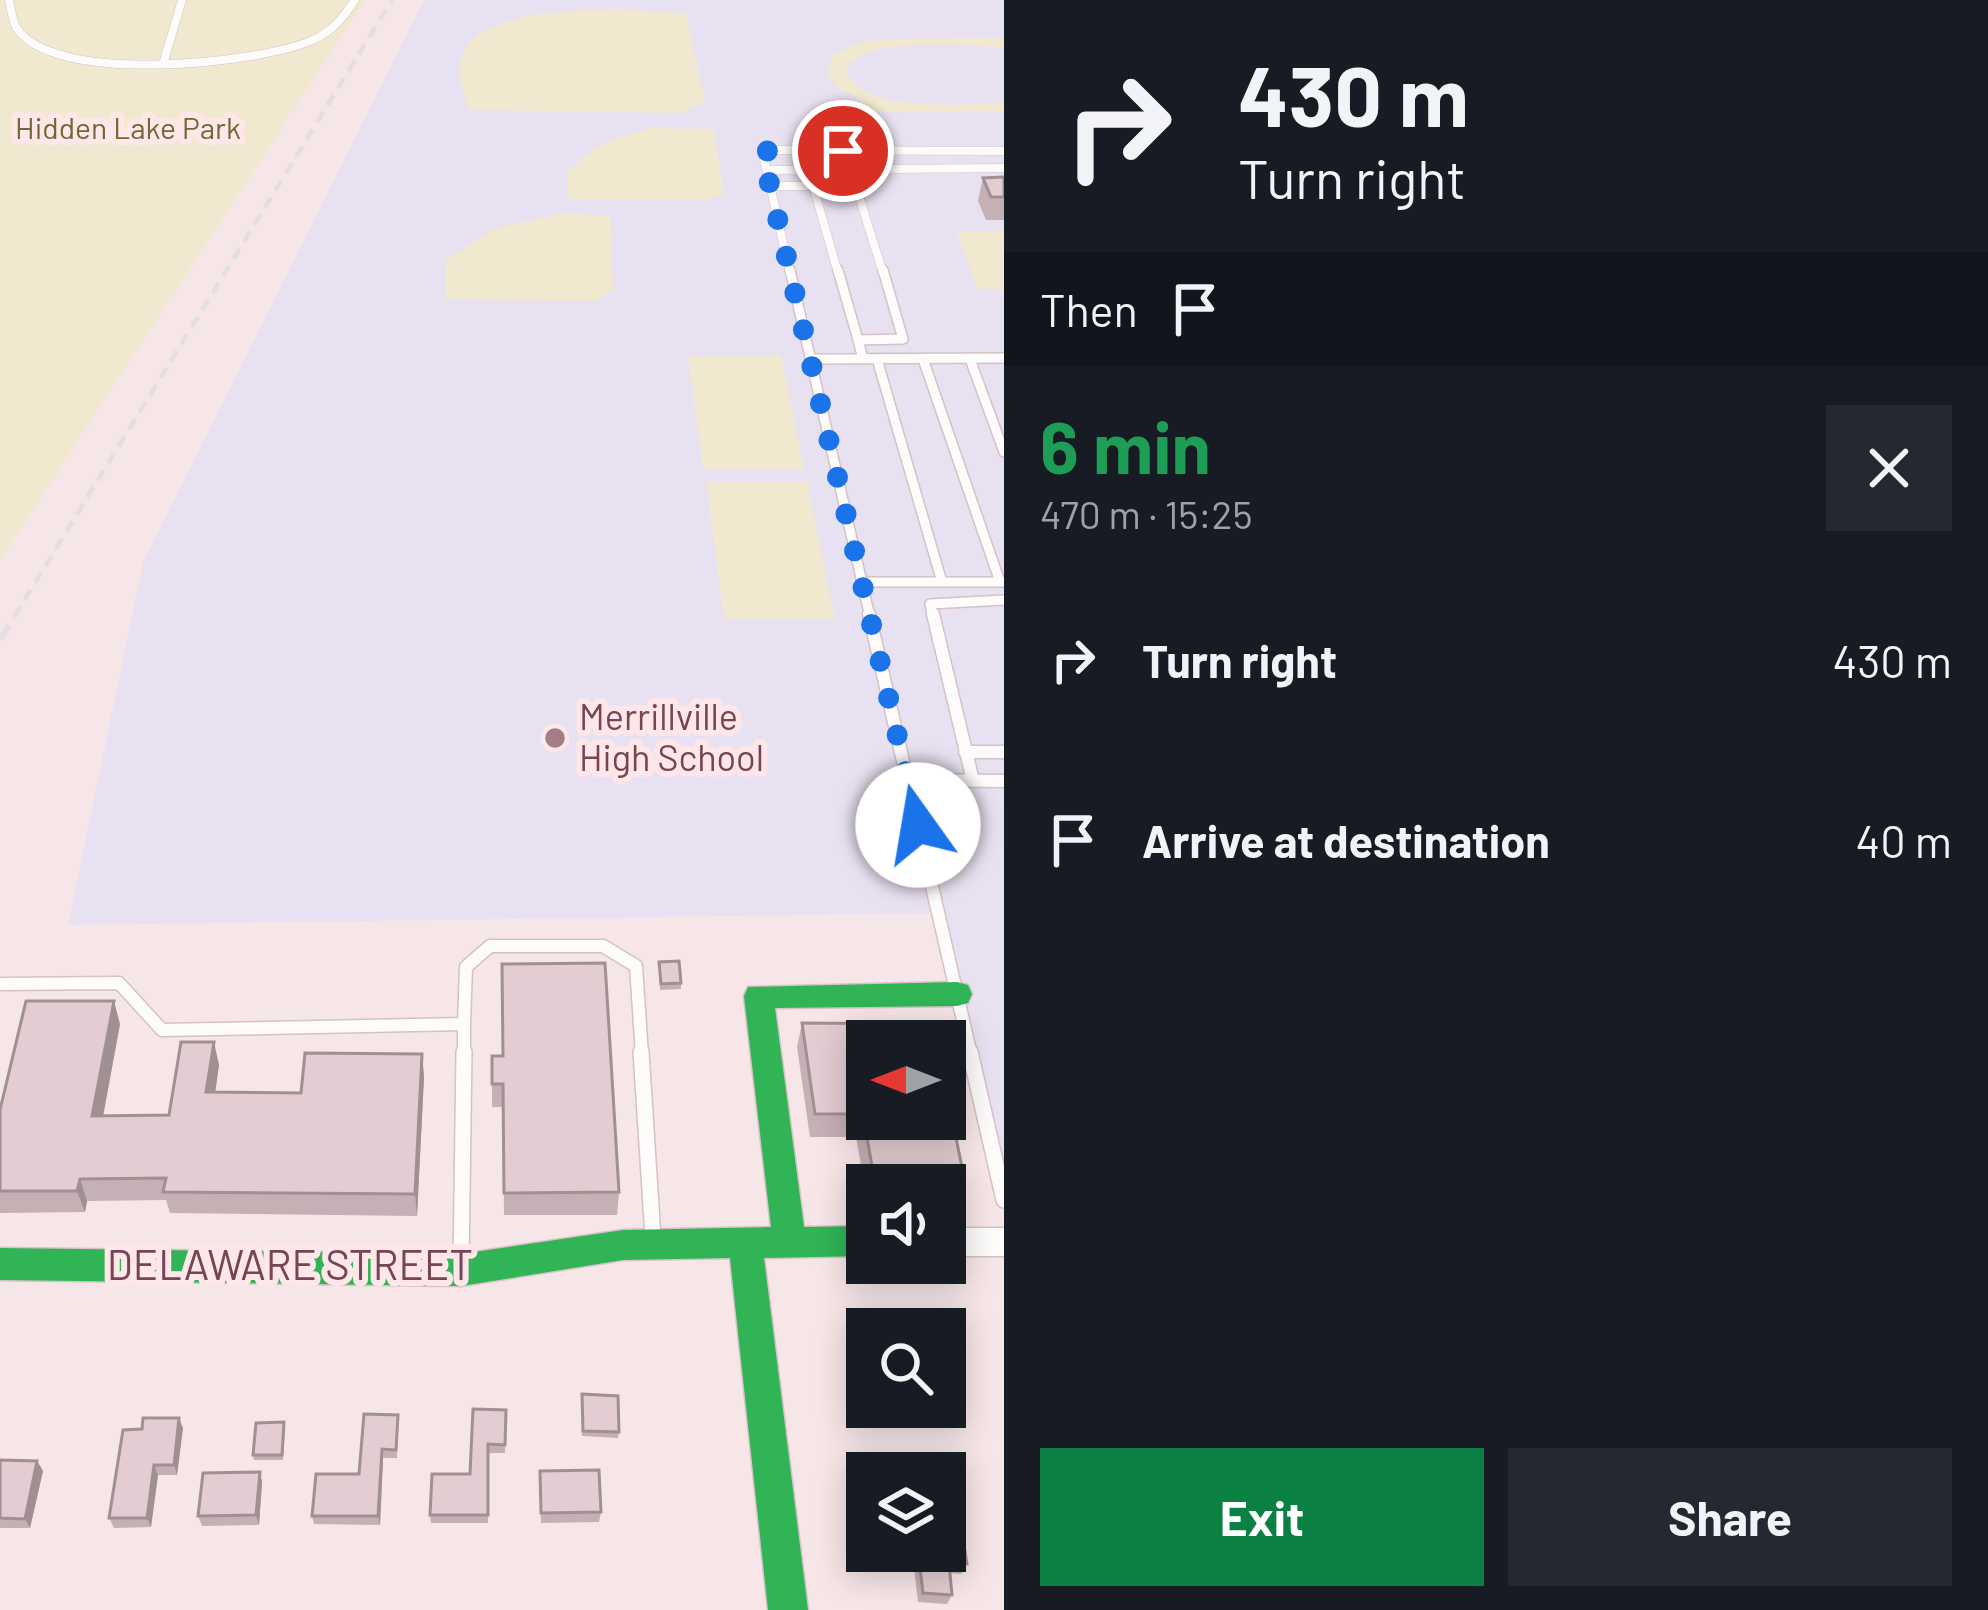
<!DOCTYPE html>
<html lang="en">
<head>
<meta charset="utf-8">
<style>
	body { margin:0; font-family:Barlow,sans-serif; background:#242831; color:#f1f3f6; height:100vh; display:flex; flex-direction:column; font-size:45px; white-space:nowrap }
	* { box-sizing:border-box; margin:0 }
	p { font-size:39px; color:#9ea1a6 }
	.icon { flex:none; width:66px; height:66px; fill:none; stroke:currentColor; stroke-width:2; stroke-linecap:round; stroke-linejoin:round }
	.map { position:relative; flex:1; overflow:hidden }
	.drawer { display:flex; flex-direction:column; background:#171b24; width:984px }
	.drawer>* { flex:none }
	.hud { background:#171b24; color:#f1f3f6; overflow:hidden }
	.needle { width:78px; rotate:270deg }
	.buttons { position:absolute; left:846px; top:1020px; display:grid; gap:24px }
	.buttons a { display:grid; place-items:center; width:120px; height:120px; border-radius:0px; background:#171b24; box-shadow:0 6px 30px #0003; font-size:60px }
	.pin { position:absolute; display:grid; place-items:center; width:102px; height:102px; color:#fff; margin:-51px; border:6px solid #fff; border-radius:50%; box-shadow:0 3px 12px #0007 }
	.me { position:absolute; width:132px; margin:-66px; rotate:347deg; stroke-linejoin:round; filter:drop-shadow(0 0 9px #0008) }
	.turn { display:flex; align-items:center; gap:42px; height:252px; padding:0 36px; font-size:54px }
	.turn .icon { width:156px; height:156px; stroke-width:2.5 }
	.turn b { display:block; font-size:84px; line-height:102px }
	.then { display:flex; align-items:center; height:114px; padding:0 36px; background:#0003; gap:24px; font-size:45px }
	.round { display:grid; place-items:center; flex:none; width:126px; height:126px; border-radius:0px; background:#242831 }
	.summary { display:flex; align-items:center; justify-content:space-between; height:204px; padding:0 36px }
	h1 { font-size:72px; font-weight:700; line-height:90px; color:#1e9e55 }
	.button { display:flex; gap:24px; margin-top:auto; padding:24px 36px }
	.button a { flex:1; height:138px; border-radius:0px; background:#0b8043; color:#fff; font-size:48px; font-weight:700; line-height:138px; text-align:center }
	.button a+a { background:#242831; color:#f1f3f6 }
	ul { padding:0; list-style:none }
	li { display:flex; align-items:center; gap:36px; height:180px; padding:0 36px }
	li div { flex:1 }
	li b { display:block; font-size:45px }
	li em { font-style:normal }
	main { display:flex; flex:1; min-height:0 }
	.map>svg:first-child { display:block }
	.education { fill:#e8e1f1 }
	.green { fill:#f1e8d0 }
	.lines { fill:none; stroke-linecap:round; stroke-linejoin:round }
	.lane-far3-casing { stroke:#d6c1c5; stroke-width:9 }
	.lane-far2-casing { stroke:#d6c1c5; stroke-width:12 }
	.lane-far1-casing { stroke:#d6c1c5; stroke-width:15 }
	.lane-casing { stroke:#d6c1c5; stroke-width:18 }
	.street-casing { stroke:#d6c1c5; stroke-width:3 }
	.fast-casing { stroke:#d7c3c7; stroke-width:3 }
	.lane-far3 { stroke:#fefbfb; stroke-width:8 }
	.lane-far2 { stroke:#fefbfb; stroke-width:9 }
	.lane-far1 { stroke:#fefbfb; stroke-width:12 }
	.lane { stroke:#fefbfb; stroke-width:15 }
	.street { fill:#fefbfb; fill-rule:evenodd }
	.fast { fill:#30b455; fill-rule:evenodd }
	.rail-far1 { stroke:#e2dfe4; stroke-width:4.5; stroke-dasharray:12 8; stroke-linecap:butt }
	.rail { stroke:#e2dfe4; stroke-width:6; stroke-dasharray:18 12; stroke-linecap:butt }
	.wall { fill:#c4b0b5 }
	.shaded-wall { fill:#a09093 }
	.building { fill:#e4cdd2; stroke:#a09093; stroke-width:3 }
	.route { stroke:#1a73e8; stroke-width:21; stroke-dasharray:0 37.8 }
	.poi-dot { fill:#a37d88; stroke:#ffe7e9; stroke-width:4.5 }
	.labels { text-anchor:middle; stroke-width:12; stroke-linejoin:round; paint-order:stroke }
	.far-park-label { font-size:30px; fill:#6a6b35; stroke:#ffe7e9 }
	.poi-label { font-size:36px; fill:#764555; stroke:#ffe7e9; text-anchor:start }
	.near-street-label { font-size:42px; fill:#764555; stroke:#ffe7e9 }
</style>
</head>
<body>
<main>
<div class="map">
<svg width="1004" height="1610" viewBox="0 0 1004 1610">
	<rect width="100%" height="100%" fill="#f7e6e7"/>
	<path class="education" d="M424 0H1004V1204L938 913 68 925 143 563Z"/>
	<path class="green" d="M0 0H365L0 560Z
		M616 9 686 13 705 102 681 113 468 110C466 98 461 85 460 72 457 9 575 11 616 9Z
		M1004 38V47C968 47 863 34 846 70 862 115 965 103 1004 103V112H844L841 104 864 102 837 87 827 75 832 56 858 43 883 39Z
		M651 128 714 129 724 194 709 199H567V171L602 143Z
		M560 214 610 215 613 289 597 301 446 300V260L494 229Z
		M957 232H1004V289H977Z
		M688 355H781L804 470H703Z
		M706 481H807L835 620 724 619Z"/>
	<g class="lines">
		<g class="lane-far3-casing">
			<path id="lane-far3" d="M9 0C11 8 12 20 16 27 51 86 262 64 315 39 333 31 344 16 355 0
				M163 64 182 0
				M768 170 1004 168
				M772 186H817
				M790 273 762 150 1004 151
				M838 273 814 189C828 182 845 186 858 193L883 273"/>
		</g>
		<g class="lane-far2-casing">
			<path id="lane-far2" d="M790 270 870 617
				M838 270 858 340
				M858 340 863 359
				M858 340 903 339 883 270
				M811 359 1004 358
				M877 359 942 582
				M923 359 1000 582
				M970 359 1004 452
				M862 582H1003
				M933 617 930 604 1004 600"/>
		</g>
		<g class="lane-far1-casing">
			<path id="lane-far1" d="M869 614 971 1055
				M933 614 973 781
				M965 752H1004
				M908 780 1004 781
				M0 984 119 983 162 1030 464 1024V1055
				M464 1024 466 967 490 946H603L636 966 642 1055"/>
		</g>
		<g class="lane-casing">
			<path id="lane" d="M641 1052 653 1237
				M970 1052 1004 1200
				M461 1264 464 1052"/>
		</g>
		<g class="street-casing">
			<path id="street" d="M945 1228H1004V1256H945Z"/>
		</g>
		<g class="fast-casing">
			<path id="fast" d="M957 982 968 985 972 994 968 1003 957 1006 775 1008 804 1227 867 1226V1256L764 1258 808 1610H768L730 1258 623 1260 461 1286 0 1280V1248L461 1254 623 1230 771 1227 744 996 748 987Z"/>
		</g>
		<use href="#lane-far3" class="lane-far3"/>
		<use href="#lane-far2" class="lane-far2"/>
		<use href="#lane-far1" class="lane-far1"/>
		<use href="#lane" class="lane"/>
		<use href="#street" class="street"/>
		<use href="#fast" class="fast"/>
		<path class="rail-far1" d="M14 617 392 0"/>
		<path class="rail" d="M0 640 16 614"/>
	</g>
	<path class="wall" d="M1004 177V220H986L978 201 983 178Z
		M659 962 681 983V989L660 990Z
		M802 1023 963 1172 955 1195H945V1185H867L866 1194 856 1137H810L797 1047Z
		M120 1024 103 1116 169 1115 219 1065 215 1092 301 1093 422 1054 424 1077 417 1216 170 1213 166 1200 87 1201 85 1212 0 1213V1110Z
		M492 1056 619 1192 617 1215H504L503 1107H492Z
		M582 1394 619 1432 618 1438 582 1436Z
		M506 1410 505 1453H488V1523H431L430 1515 470 1474Z
		M398 1415 397 1458H383L380 1525 314 1524 312 1516 359 1474Z
		M183 1428 177 1475H158L151 1527 114 1528 109 1518Z
		M285 1428 283 1460H254L253 1455Z
		M0 1460 37 1461 43 1471 30 1528H0Z
		M540 1471 601 1512 599 1522 541 1523Z
		M260 1472 262 1482 259 1525 202 1526 198 1516Z
		M912 1551H945L967 1564 961 1574 950 1573 952 1595 947 1604 918 1602Z"/>
	<path class="shaded-wall" d="M114 1001 120 1024 99 1138 92 1116Z
		M214 1042 219 1065 212 1115 206 1092Z
		M422 1054 424 1077 417 1216 415 1194Z
		M80 1179 87 1201 85 1212 77 1191Z
		M179 1418 183 1428 177 1475 174 1465Z
		M382 1449 383 1458 380 1525 378 1516Z
		M37 1461 43 1471 30 1528 25 1519Z
		M154 1465 158 1475 151 1527 147 1518Z
		M260 1472 262 1482 259 1525 256 1515Z"/>
	<path class="building" d="M1004 177V197H991L983 178Z
		M679 961 681 983 661 984 659 962Z
		M605 963 619 1192 504 1193 503 1084H492V1056H503L502 964Z
		M26 1001H114L92 1116 169 1115 181 1042H214L206 1092 301 1093 305 1053 422 1054 415 1194 163 1192 166 1178 80 1179 77 1191H0V1110Z
		M802 1023 932 1024 936 1041H867V1119H945V1085L963 1172H873L863 1114H815Z
		M582 1394 618 1396 619 1432 583 1431Z
		M473 1409 506 1410 505 1445 488 1444V1515H430L432 1474H470Z
		M364 1414 398 1415 396 1450 382 1449 378 1516H312L316 1474H359Z
		M143 1418H179L174 1465H154L147 1518H109L123 1430 142 1429Z
		M284 1422 282 1455H253L256 1423Z
		M0 1460 37 1461 25 1519 0 1518Z
		M599 1470 601 1512 541 1513 540 1471Z
		M260 1472 256 1515 198 1516 203 1473Z
		M945 1526H961L967 1564H949L952 1595 923 1593 918 1551H945Z"/>
	<g class="lines">
		<path class="route" d="M843 151H762L918 825"/>
	</g>
	<circle class="poi-dot" cx="555" cy="738" r="12"/>
	<g class="labels">
		<g class="far-park-label">
			<text x="128" y="139">Hidden Lake Park</text>
		</g>
		<g class="poi-label">
			<text x="579" y="730">Merrillville<tspan x="579" dy="41">High School</tspan></text>
		</g>
		<g class="near-street-label">
			<text x="290" y="1280">DELAWARE STREET</text>
		</g>
	</g>
</svg>
<div class="buttons">
<a><svg class="needle" viewBox="-14 -14 28 28"><path d="M0-13l5 13h-10z" fill="#e53935"/><path d="M0 13l5-13h-10z" fill="#9ea1a6"/></svg></a>
<a><svg class="icon" aria-label="sound" viewBox="0 0 24 24"><path d="M4 9h4l5-4v14l-5-4H4zM17 9q2 3 0 6"/></svg></a>
<a><svg class="icon" aria-label="search" viewBox="0 0 24 24"><circle cx="10" cy="10" r="6"/><path d="M15 15l6 6"/></svg></a>
<a><svg class="icon" aria-label="layers" viewBox="0 0 24 24"><path d="M12 4l9 5-9 5-9-5zM3 14l9 5 9-5"/></svg></a>
</div>
<div class="pin" style="left:843px;top:151px;background:#d93025"><svg class="icon" aria-label="arrive" viewBox="0 0 24 24"><path d="M6 21V4h12l-3 4 3 4H6"/></svg></div>
<svg class="me" style="left:918px;top:825px" viewBox="-20 -20 40 40"><circle r="19" fill="#fff"/><path d="M0-13L10 11 0 6-10 11z" fill="#1a73e8"/></svg>
</div>
<section class="drawer">
<div class="hud">
<div class="turn"><svg class="icon" aria-label="right" viewBox="0 0 24 24"><path d="M7 20v-9h11M14 6l5 5-5 5"/></svg><div><b>430 m</b>Turn right</div></div>
<div class="then">Then<svg class="icon" aria-label="arrive" viewBox="0 0 24 24"><path d="M6 21V4h12l-3 4 3 4H6"/></svg></div>
</div>
<div class="summary"><div><h1>6 min</h1><p>470 m · 15:25</p></div><a class="round"><svg class="icon" aria-label="close" viewBox="0 0 24 24"><path d="M6 6l12 12M18 6L6 18"/></svg></a></div>
<ul>
<li><svg class="icon" aria-label="right" viewBox="0 0 24 24"><path d="M7 20v-9h11M14 6l5 5-5 5"/></svg><div><b>Turn right</b></div><em>430 m</em></li>
<li><svg class="icon" aria-label="arrive" viewBox="0 0 24 24"><path d="M6 21V4h12l-3 4 3 4H6"/></svg><div><b>Arrive at destination</b></div><em>40 m</em></li>
</ul>
<div class="button"><a>Exit</a><a>Share</a></div>
</section>
</main>
</body>
</html>
